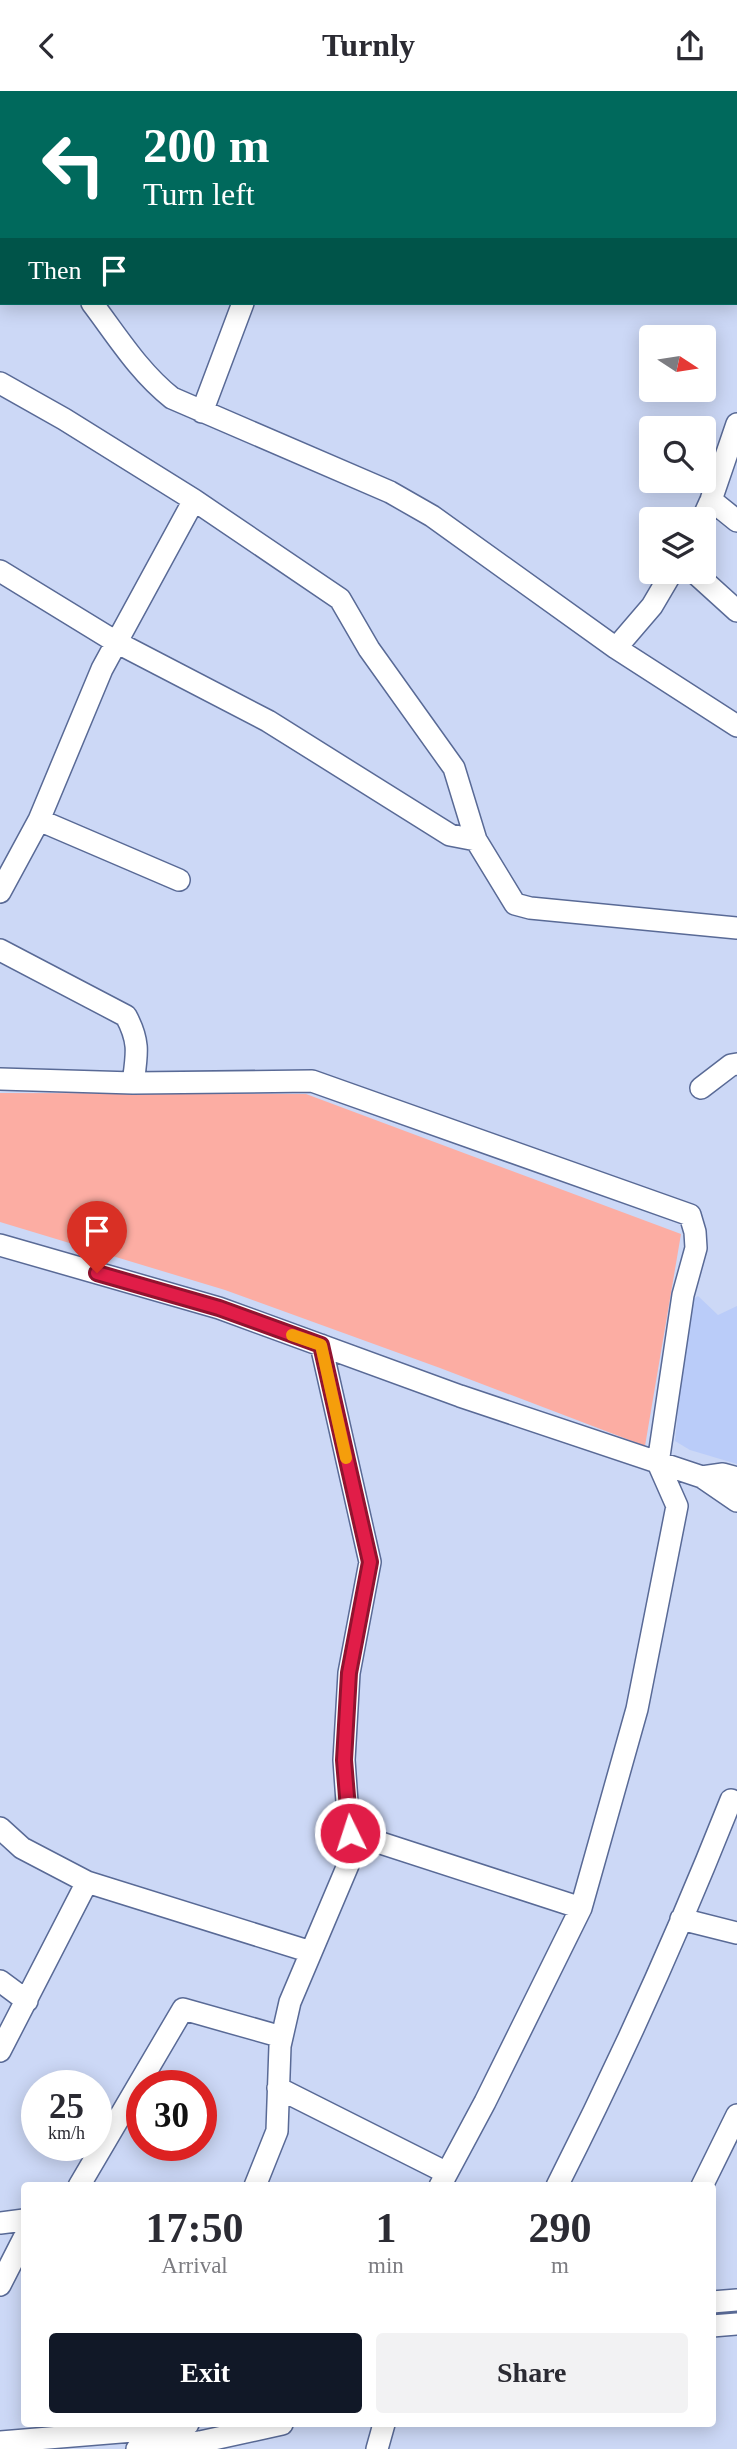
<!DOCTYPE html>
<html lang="en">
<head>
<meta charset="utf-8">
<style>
	body { margin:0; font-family:Georgia,serif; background:#f2f2f3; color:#2b2b33; height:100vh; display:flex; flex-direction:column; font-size:26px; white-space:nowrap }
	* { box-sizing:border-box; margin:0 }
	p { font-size:23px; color:#7c7c81 }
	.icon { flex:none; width:38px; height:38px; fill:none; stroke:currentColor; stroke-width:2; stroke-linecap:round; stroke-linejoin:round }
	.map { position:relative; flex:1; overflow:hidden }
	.sheet { position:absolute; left:21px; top:2091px; width:695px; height:245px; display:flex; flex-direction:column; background:#fff; border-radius:7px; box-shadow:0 4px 18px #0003 }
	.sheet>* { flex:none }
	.banner { position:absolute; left:0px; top:0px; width:738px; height:214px; box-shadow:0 4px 18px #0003; background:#00695c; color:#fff; overflow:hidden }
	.needle { width:46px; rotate:102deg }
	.controls { position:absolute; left:639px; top:234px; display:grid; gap:14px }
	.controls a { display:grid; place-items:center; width:77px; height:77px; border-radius:7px; background:#fff; box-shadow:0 4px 18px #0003; font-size:35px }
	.speed { position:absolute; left:21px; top:1979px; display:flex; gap:14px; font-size:35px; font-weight:700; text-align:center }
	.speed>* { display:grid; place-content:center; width:91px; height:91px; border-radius:50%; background:#fff; box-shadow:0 4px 18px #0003; line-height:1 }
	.speed small { font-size:18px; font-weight:400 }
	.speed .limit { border:10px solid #d22; background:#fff; color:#111 }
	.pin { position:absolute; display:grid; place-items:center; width:60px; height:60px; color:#fff; margin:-72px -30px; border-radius:50% 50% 50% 0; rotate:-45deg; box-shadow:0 0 7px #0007 }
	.pin .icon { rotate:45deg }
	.me { position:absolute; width:77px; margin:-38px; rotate:356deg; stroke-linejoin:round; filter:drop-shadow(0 0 5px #0008) }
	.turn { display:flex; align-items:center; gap:24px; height:147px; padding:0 28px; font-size:32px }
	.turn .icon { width:91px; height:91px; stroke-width:2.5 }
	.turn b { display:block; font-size:49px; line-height:60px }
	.then { display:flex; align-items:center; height:66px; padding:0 28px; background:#0003; gap:14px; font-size:26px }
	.eta { display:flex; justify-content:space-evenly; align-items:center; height:119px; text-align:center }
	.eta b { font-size:42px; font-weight:600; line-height:49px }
	.primary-button { display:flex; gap:14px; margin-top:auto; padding:14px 28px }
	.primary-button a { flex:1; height:80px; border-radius:7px; background:#111827; color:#fff; font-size:28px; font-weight:600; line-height:80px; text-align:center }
	.primary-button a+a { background:#f2f2f3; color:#2b2b33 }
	header { display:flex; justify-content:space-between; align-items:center; height:91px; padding:0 28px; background:#fff; font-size:32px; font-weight:600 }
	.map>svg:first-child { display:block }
	.built { fill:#baccf9 }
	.green { fill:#fcada3 }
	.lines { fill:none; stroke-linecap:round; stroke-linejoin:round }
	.minor-casing { stroke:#596a96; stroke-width:24 }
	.minor { stroke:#fff; stroke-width:21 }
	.route-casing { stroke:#92132f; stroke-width:18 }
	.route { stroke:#e11d48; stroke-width:12 }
	.slow { stroke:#f59e0b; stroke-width:12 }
</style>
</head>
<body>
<header><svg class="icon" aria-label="back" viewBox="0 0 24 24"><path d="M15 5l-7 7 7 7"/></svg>Turnly<svg class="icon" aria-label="share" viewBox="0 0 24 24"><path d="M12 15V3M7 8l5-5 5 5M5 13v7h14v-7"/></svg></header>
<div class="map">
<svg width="737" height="2358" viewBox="0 0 737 2358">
	<rect width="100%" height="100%" fill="#ccd8f6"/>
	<path class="built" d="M698 1205 718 1224 737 1215V1373L690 1359 675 1350 689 1210Z"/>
	<path class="green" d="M0 1002 306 1003 681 1143 645 1355 440 1277 225 1199 0 1131Z"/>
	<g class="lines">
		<g class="minor-casing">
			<path id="minor" d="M198 2 199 0
				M321 2V0
				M0 107 2 108
				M92 212C117 245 139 281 172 307L390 401 432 425 616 557 737 635
				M0 292 64 328 194 409 340 508 369 558 454 677 476 749 515 813 530 817 737 837
				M202 321 243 212
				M711 409 737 430
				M702 429 711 409 737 333
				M0 480 116 551 268 630 450 744 476 749
				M694 481 737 520
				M616 557 652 515 672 481
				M39 729 179 789
				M0 801 39 729 102 578 194 409
				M0 859 126 925C140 951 137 963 133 992
				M0 988 133 992 312 990 690 1124 695 1141 696 1157 683 1204 658 1372 677 1415 637 1618 581 1817 485 2011 440 2095
				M701 997 731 974 737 973
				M0 1154 219 1217 460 1305 702 1386 737 1410
				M702 1386 723 1383 737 1387
				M0 1737 22 1757 87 1791 311 1861
				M350 1742 581 1817
				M681 1828 737 1842
				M0 1890 27 1910
				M0 1960 87 1791
				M278 1997 447 2082
				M79 2095 183 1918 282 1946
				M255 2095 277 2040 280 1955 290 1911 351 1767 344 1669 349 1582 370 1471 321 1254
				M557 2095C621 1969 679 1840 731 1709
				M702 2095 737 2024
				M0 2132 24 2129
				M0 2194 24 2147
				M712 2211 737 2209
				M712 2235 737 2233
				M0 2351 133 2340 188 2333
				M137 2358 200 2351 282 2333
				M377 2358 384 2333"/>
		</g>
		<use href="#minor" class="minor"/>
	</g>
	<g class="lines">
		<g class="route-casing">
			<path id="route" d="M97 1182 219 1217 321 1254 370 1471 349 1582 344 1669 350 1742"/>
		</g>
		<use href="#route" class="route"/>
		<path class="slow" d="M292 1244 321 1254 346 1367"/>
	</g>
</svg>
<div class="controls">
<a><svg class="needle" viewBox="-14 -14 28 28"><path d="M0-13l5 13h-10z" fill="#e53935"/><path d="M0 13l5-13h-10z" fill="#7c7c81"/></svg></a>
<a><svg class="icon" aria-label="search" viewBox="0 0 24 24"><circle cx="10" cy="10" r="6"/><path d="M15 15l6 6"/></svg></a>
<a><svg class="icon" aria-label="layers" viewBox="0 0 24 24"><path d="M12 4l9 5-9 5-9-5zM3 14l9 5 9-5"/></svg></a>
</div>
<div class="speed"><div>25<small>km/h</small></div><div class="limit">30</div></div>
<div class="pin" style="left:97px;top:1182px;background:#d93025"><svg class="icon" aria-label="arrive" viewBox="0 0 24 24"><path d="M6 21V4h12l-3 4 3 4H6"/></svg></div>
<svg class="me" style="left:350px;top:1742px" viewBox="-20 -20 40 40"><circle r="17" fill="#e11d48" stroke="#fff" stroke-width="3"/><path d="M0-11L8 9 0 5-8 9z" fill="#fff"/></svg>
<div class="banner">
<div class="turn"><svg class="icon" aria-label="left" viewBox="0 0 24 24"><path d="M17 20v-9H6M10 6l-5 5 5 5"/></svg><div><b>200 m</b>Turn left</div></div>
<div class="then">Then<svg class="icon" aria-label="arrive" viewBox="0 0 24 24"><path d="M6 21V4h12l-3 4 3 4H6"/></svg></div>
</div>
<section class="sheet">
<div class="eta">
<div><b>17:50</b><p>Arrival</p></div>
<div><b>1</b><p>min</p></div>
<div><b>290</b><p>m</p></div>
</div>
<div class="primary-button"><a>Exit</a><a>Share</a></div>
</section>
</div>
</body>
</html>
